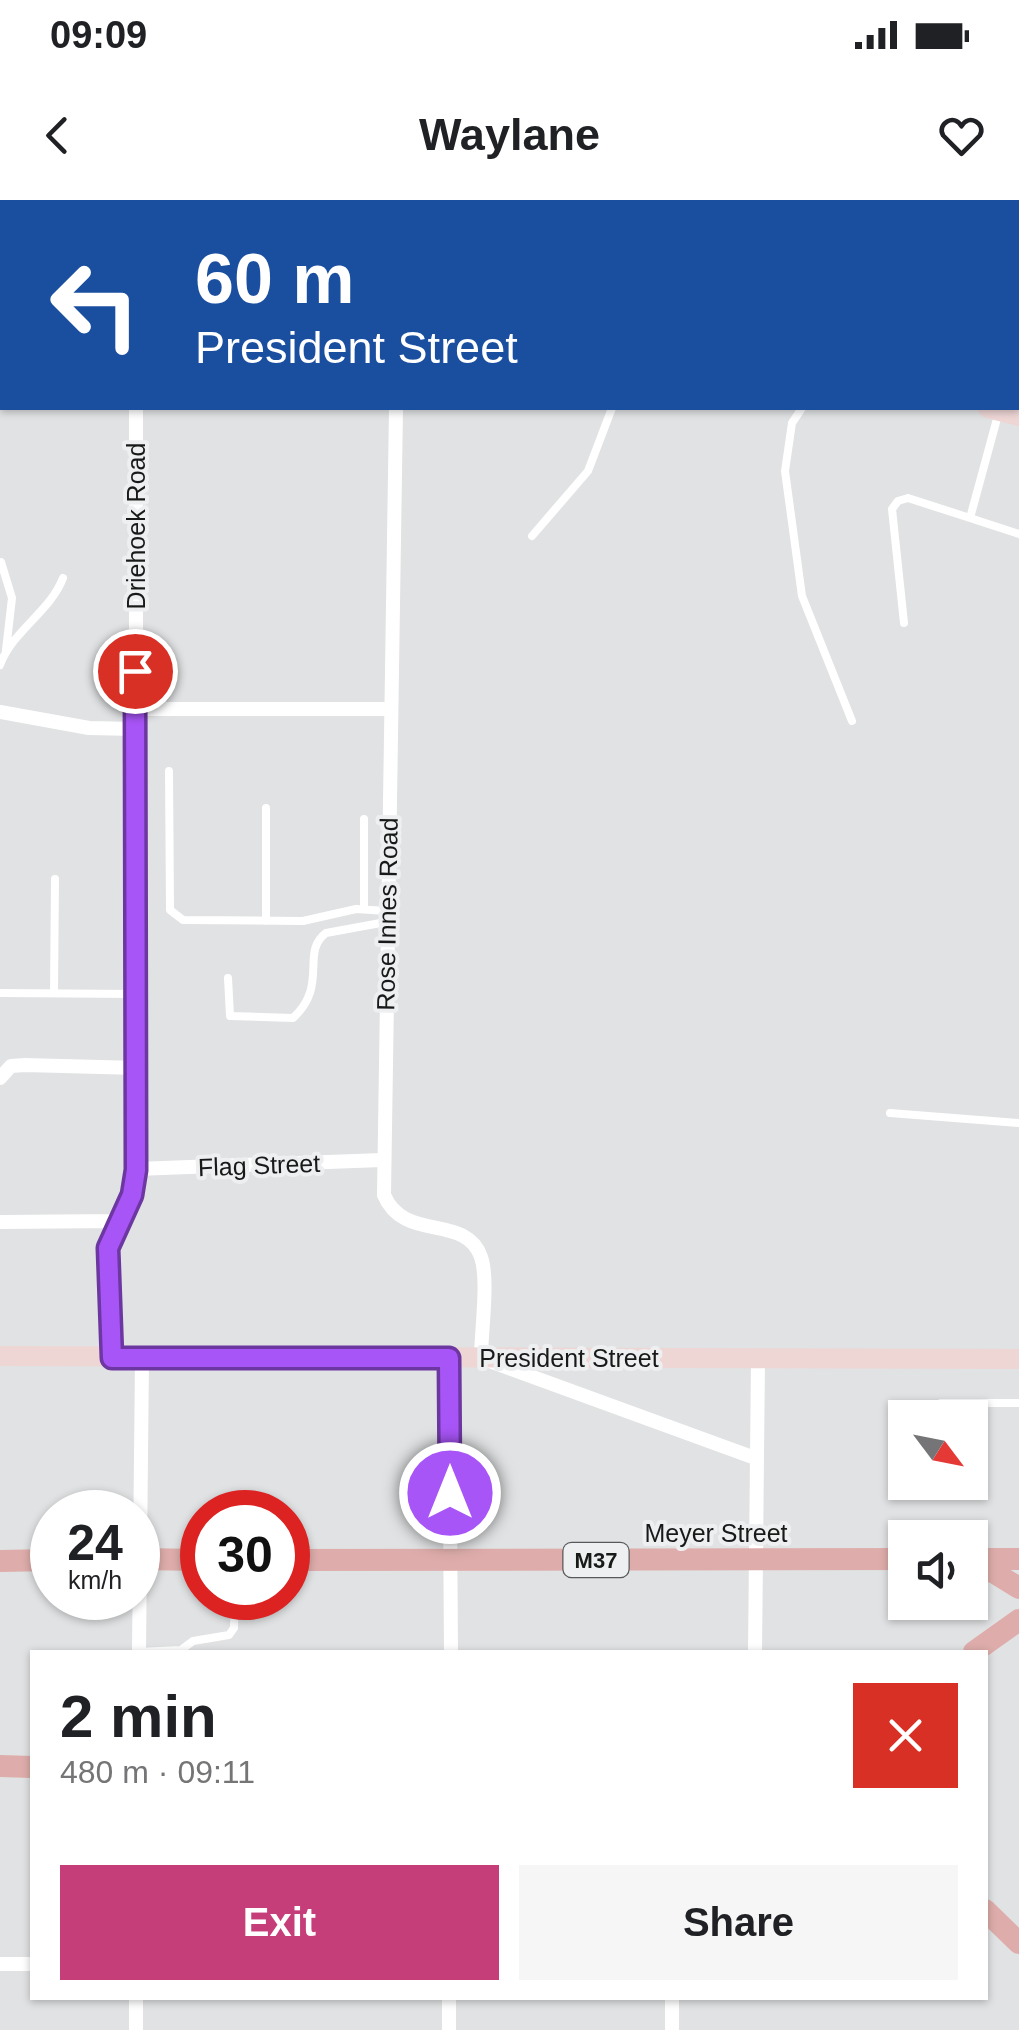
<!DOCTYPE html>
<html lang="en">
<head>
<meta charset="utf-8">
<style>
	body { margin:0; font-family:Helvetica,sans-serif; background:#f6f6f6; color:#202124; height:100vh; display:flex; flex-direction:column; font-size:38px; white-space:nowrap }
	* { box-sizing:border-box; margin:0 }
	p { font-size:32px; color:#757577 }
	.icon { flex:none; width:55px; height:55px; fill:none; stroke:currentColor; stroke-width:2; stroke-linecap:round; stroke-linejoin:round }
	.map { position:relative; flex:1; overflow:hidden }
	.sheet { position:absolute; left:30px; top:1450px; width:958px; height:350px; display:flex; flex-direction:column; background:#fff; border-radius:0px; box-shadow:0 2px 8px #0004 }
	.sheet>* { flex:none }
	.hud { position:absolute; left:0px; top:0px; width:1020px; height:210px; box-shadow:0 2px 8px #0004; background:#1a4fa0; color:#fff; overflow:hidden }
	.needle { width:65px; rotate:122deg }
	.fabs { position:absolute; left:888px; top:1200px; display:grid; gap:20px }
	.fabs a { display:grid; place-items:center; width:100px; height:100px; border-radius:0px; background:#fff; box-shadow:0 2px 8px #0004; font-size:50px }
	.speed { position:absolute; left:30px; top:1290px; display:flex; gap:20px; font-size:50px; font-weight:700; text-align:center }
	.speed>* { display:grid; place-content:center; width:130px; height:130px; border-radius:50%; background:#fff; box-shadow:0 2px 8px #0004; line-height:1 }
	.speed small { font-size:25px; font-weight:400 }
	.speed .limit { border:15px solid #d22; background:#fff; color:#111 }
	.pin { position:absolute; display:grid; place-items:center; width:85px; height:85px; color:#fff; margin:-42px; border:5px solid #fff; border-radius:50%; box-shadow:0 2px 10px #0007 }
	.me { position:absolute; width:110px; margin:-55px; rotate:0deg; stroke-linejoin:round; filter:drop-shadow(0 0 8px #0008) }
	.turn { display:flex; align-items:center; gap:35px; height:210px; padding:0 30px; font-size:45px }
	.turn .icon { width:130px; height:130px; stroke-width:2.5 }
	.turn b { display:block; font-size:70px; line-height:85px }
	.round { display:grid; place-items:center; flex:none; width:105px; height:105px; border-radius:0px; background:#f6f6f6 }
	.headline { display:flex; align-items:center; justify-content:space-between; height:170px; padding:0 30px }
	h1 { font-size:60px; font-weight:600; line-height:75px }
	.action { display:flex; gap:20px; margin-top:auto; padding:20px 30px }
	.action a { flex:1; height:115px; border-radius:0px; background:#c63e79; color:#fff; font-size:40px; font-weight:600; line-height:115px; text-align:center }
	.action a+a { background:#f6f6f6; color:#202124 }
	.status { display:flex; justify-content:space-between; align-items:center; height:70px; padding:0 50px; background:#fff; direction:ltr }
	.status svg { height:28px; fill:currentColor }
	header { display:flex; justify-content:space-between; align-items:center; height:130px; padding:0 30px; background:#fff; font-size:45px; font-weight:600 }
	.map>svg:first-child { display:block }
	.lines { fill:none; stroke-linecap:round; stroke-linejoin:round }
	.lane { stroke:#fff; stroke-width:8 }
	.street { stroke:#fff; stroke-width:14 }
	.secondary { stroke:#eed6d5; stroke-width:20 }
	.primary { stroke:#deadab; stroke-width:22 }
	.route-casing { stroke:#6d37a1; stroke-width:25 }
	.route { stroke:#a855f7; stroke-width:18 }
	.labels { text-anchor:middle; stroke-width:8; stroke-linejoin:round; paint-order:stroke }
	.shield { fill:#eeeff0; stroke:#58595a; stroke-width:2.5 }
	.shield-label { font-size:22px; font-weight:bold; fill:#181919 }
	.street-label { font-size:25px; fill:#181919; stroke:#eeeff0 }
</style>
</head>
<body>
<div class="status"><b>09:09</b><svg viewBox="0 0 49 12"><path d="M0 12V9h3v3zM5 12V6h3v6zM10 12V3h3v9zM15 12V0h3v12zM26 1h20v11H26zM47 4h2v5h-2z"/></svg></div>
<header><svg class="icon" aria-label="back" viewBox="0 0 24 24"><path d="M15 5l-7 7 7 7"/></svg>Waylane<svg class="icon" aria-label="heart" viewBox="0 0 24 24"><path d="M12 20l-8-8c-3-5 5-10 8-4 3-6 11-1 8 4z"/></svg></header>
<div class="map">
<svg width="1019" height="1830" viewBox="0 0 1019 1830">
	<rect width="100%" height="100%" fill="#e0e2e3"/>
	<g class="lines">
		<path class="lane" d="M976 2 977 0
			M1018 68H1019
			M0 94 2 97
			M2 171V150
			M802 208 792 223 785 271 802 396 852 521
			M970 318 1019 334
			M532 336 588 271 612 208
			M1 362 12 398 6 450
			M904 423 892 309 898 301 908 298 970 318 998 215
			M0 465C13 430 50 412 63 378
			M169 571 170 710 183 720 303 721 356 709 387 711
			M266 608V721
			M364 619V709
			M228 778 230 816 293 818C329 785 300 752 326 733L386 722
			M0 793 137 794
			M54 793 55 679
			M890 913 1019 923
			M941 1203H1019
			M139 1452 181 1450 193 1441 229 1435 234 1428 235 1398"/>
		<path class="street" d="M136 0V2
			M404 2V0
			M396 208 384 995C404 1043 466 1013 481 1057 489 1080 481 1132 481 1158L755 1258
			M135 509H391
			M0 512 89 528 135 529
			M0 878 11 866 25 865 138 868
			M136 969 382 960
			M0 1022 118 1021
			M112 1158 108 1048 132 995 136 969V208
			M449 1158 451 1452
			M139 1452 142 1158
			M755 1452 758 1159
			M0 1764H32
			M136 1798V1830
			M449 1830V1798
			M672 1830V1798"/>
		<path class="secondary" d="M567 2V0
			M988 208 1019 216
			M0 1156 1019 1159"/>
		<path class="primary" d="M138 1359 202 1360
			M973 1359H1019
			M288 1360 905 1359
			M0 1361 52 1360
			M970 1367 993 1372 1019 1388
			M974 1452 1019 1420
			M0 1566 32 1567
			M985 1710 1019 1743"/>
	</g>
	<g class="lines">
		<g class="route-casing">
			<path id="route" d="M135 471 136 970 132 995 108 1048 112 1158H449L450 1293"/>
		</g>
		<use href="#route" class="route"/>
	</g>
	<g class="labels">
		<rect class="shield" x="563.5" y="1343" width="65" height="34" rx="8"/>
		<g class="shield-label">
			<text x="596" y="1368">M37</text>
		</g>
		<g class="street-label">
			<text transform="translate(136 326) rotate(-90)" y="9">Driehoek Road</text>
			<text transform="translate(387 714) rotate(-89)" y="9">Rose Innes Road</text>
			<text transform="translate(259 965) rotate(-2)" y="9">Flag Street</text>
			<text x="569" y="1167">President Street</text>
			<text x="716" y="1342">Meyer Street</text>
		</g>
	</g>
</svg>
<div class="fabs">
<a><svg class="needle" viewBox="-14 -14 28 28"><path d="M0-13l5 13h-10z" fill="#e53935"/><path d="M0 13l5-13h-10z" fill="#757577"/></svg></a>
<a><svg class="icon" aria-label="sound" viewBox="0 0 24 24"><path d="M4 9h4l5-4v14l-5-4H4zM17 9q2 3 0 6"/></svg></a>
</div>
<div class="speed"><div>24<small>km/h</small></div><div class="limit">30</div></div>
<div class="pin" style="left:135px;top:471px;background:#d93025"><svg class="icon" aria-label="arrive" viewBox="0 0 24 24"><path d="M6 21V4h12l-3 4 3 4H6"/></svg></div>
<svg class="me" style="left:450px;top:1293px" viewBox="-20 -20 40 40"><circle r="17" fill="#a855f7" stroke="#fff" stroke-width="3"/><path d="M0-11L8 9 0 5-8 9z" fill="#fff"/></svg>
<div class="hud">
<div class="turn"><svg class="icon" aria-label="left" viewBox="0 0 24 24"><path d="M17 20v-9H6M10 6l-5 5 5 5"/></svg><div><b>60 m</b>President Street</div></div>
</div>
<section class="sheet">
<div class="headline"><div><h1>2 min</h1><p>480 m · 09:11</p></div><a class="round" style="background:#d93025;color:#fff"><svg class="icon" aria-label="close" viewBox="0 0 24 24"><path d="M6 6l12 12M18 6L6 18"/></svg></a></div>
<div class="action"><a>Exit</a><a>Share</a></div>
</section>
</div>
</body>
</html>
